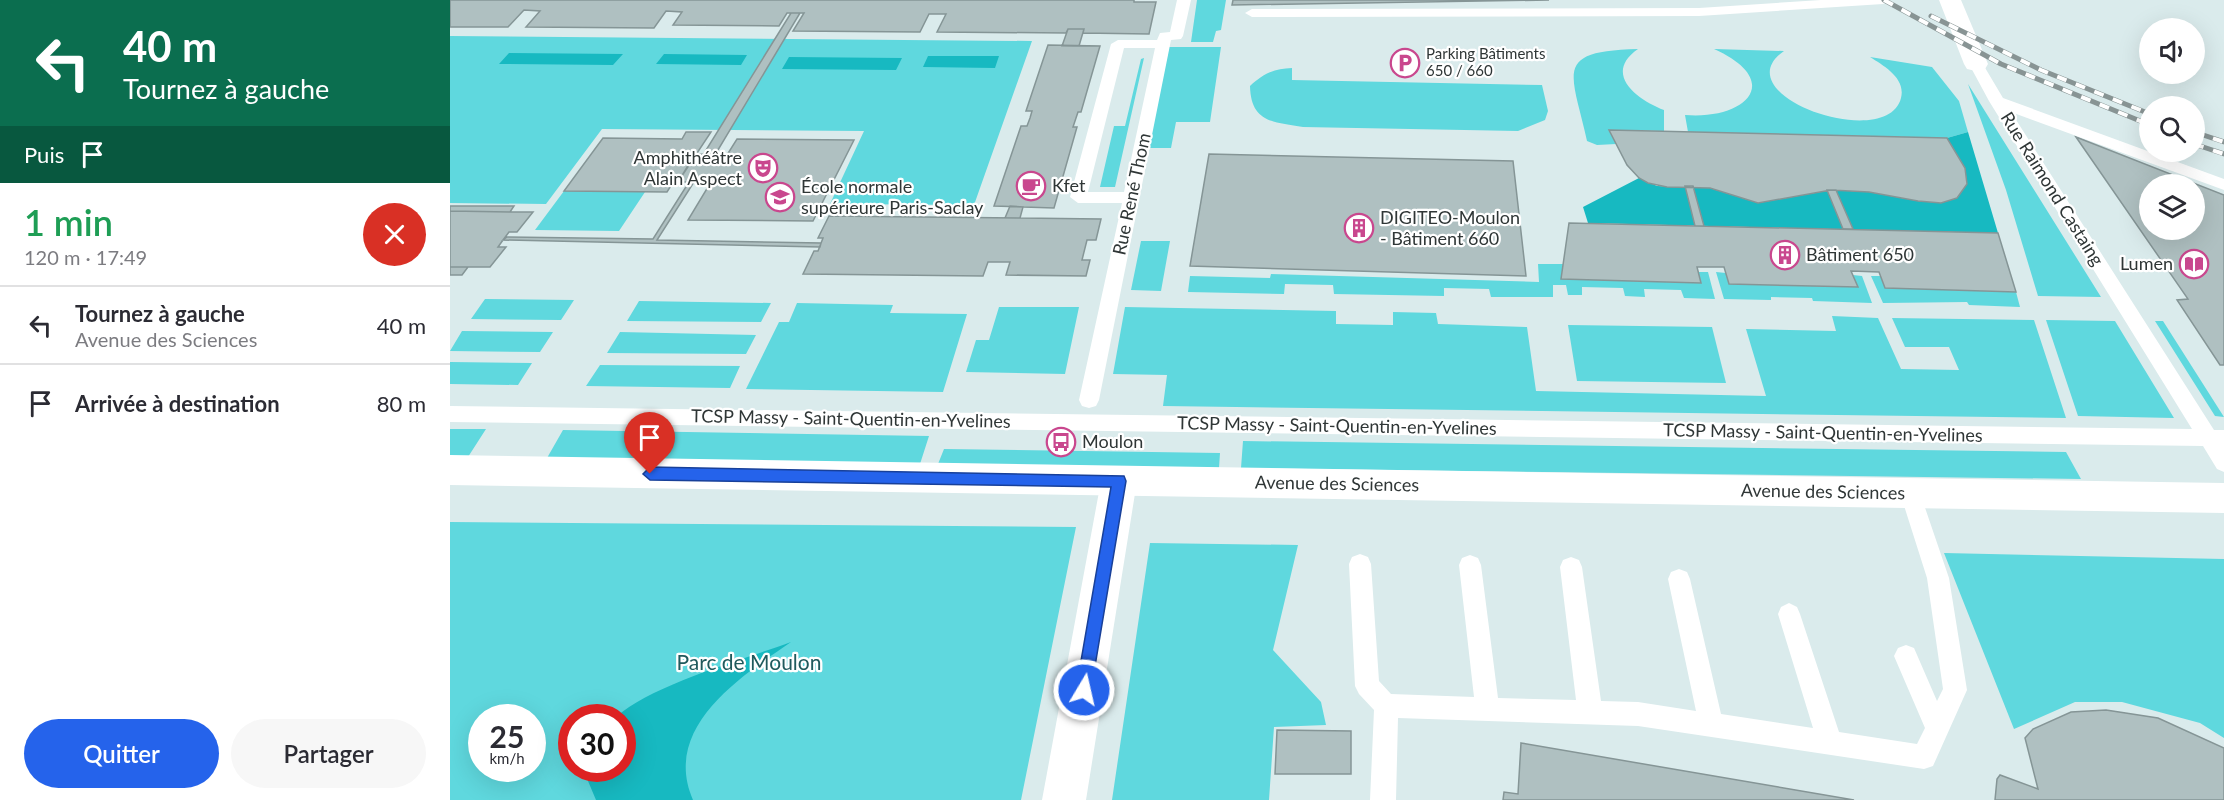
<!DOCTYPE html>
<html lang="fr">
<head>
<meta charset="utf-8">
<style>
	body { margin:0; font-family:Lato,sans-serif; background:#f7f7f7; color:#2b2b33; height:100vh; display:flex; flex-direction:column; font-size:22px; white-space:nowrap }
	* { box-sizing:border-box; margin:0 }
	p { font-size:20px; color:#7c7c81 }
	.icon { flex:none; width:33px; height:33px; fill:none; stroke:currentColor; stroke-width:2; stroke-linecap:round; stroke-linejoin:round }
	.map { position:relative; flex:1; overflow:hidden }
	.side { display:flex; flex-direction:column; background:#fff; width:450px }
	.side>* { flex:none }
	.guide { background:#0b6e4f; color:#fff; overflow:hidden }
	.fabs { position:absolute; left:1689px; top:18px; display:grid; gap:12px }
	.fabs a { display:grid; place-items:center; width:66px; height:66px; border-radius:50%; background:#fff; box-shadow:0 6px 24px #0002; font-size:30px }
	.speed { position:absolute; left:18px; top:704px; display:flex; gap:12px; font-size:30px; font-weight:700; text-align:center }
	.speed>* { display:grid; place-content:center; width:78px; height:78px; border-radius:50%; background:#fff; box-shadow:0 6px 24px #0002; line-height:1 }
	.speed small { font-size:15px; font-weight:400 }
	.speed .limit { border:9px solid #d22; background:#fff; color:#111 }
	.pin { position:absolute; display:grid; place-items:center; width:51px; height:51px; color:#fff; margin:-62px -26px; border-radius:50% 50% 50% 0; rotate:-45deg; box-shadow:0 0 6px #0007 }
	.pin .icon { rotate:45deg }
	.me { position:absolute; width:66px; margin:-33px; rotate:9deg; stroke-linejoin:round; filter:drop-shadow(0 0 4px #0008) }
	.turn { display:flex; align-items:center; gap:21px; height:126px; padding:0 24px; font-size:27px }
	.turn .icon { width:78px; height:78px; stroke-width:2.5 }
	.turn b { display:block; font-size:42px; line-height:51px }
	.then { display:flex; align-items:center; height:57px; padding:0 24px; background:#0003; gap:12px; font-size:22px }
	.round { display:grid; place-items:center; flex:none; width:63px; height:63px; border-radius:32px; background:#f7f7f7 }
	.overview { display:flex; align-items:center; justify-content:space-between; height:102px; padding:0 24px }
	h1 { font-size:36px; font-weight:600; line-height:45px; color:#1e9e55 }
	.button { display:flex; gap:12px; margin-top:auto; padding:12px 24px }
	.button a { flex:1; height:69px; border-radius:36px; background:#2563eb; color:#fff; font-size:24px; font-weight:600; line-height:69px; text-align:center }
	.button a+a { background:#f7f7f7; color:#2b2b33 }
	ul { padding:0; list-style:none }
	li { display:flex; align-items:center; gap:18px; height:78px; padding:0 24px; border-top:2px solid #e1e1e2 }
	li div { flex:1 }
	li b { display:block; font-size:22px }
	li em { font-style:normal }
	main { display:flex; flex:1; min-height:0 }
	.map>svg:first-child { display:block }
	.green { fill:#5fd8de; fill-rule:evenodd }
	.water { fill:#17b9c1 }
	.building { fill:#afc0c1; stroke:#859596; stroke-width:1.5; fill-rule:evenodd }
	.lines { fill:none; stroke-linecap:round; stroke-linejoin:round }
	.service { fill:#fff; fill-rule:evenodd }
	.minor { fill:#fff; fill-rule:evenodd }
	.tertiary { fill:#fff; fill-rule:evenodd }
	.rail-casing { stroke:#889494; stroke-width:5 }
	.rail { stroke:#fff; stroke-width:4; stroke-dasharray:10; stroke-linecap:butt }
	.route { fill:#2563eb; stroke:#184099; stroke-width:1.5 }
	.labels { text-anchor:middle; stroke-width:4.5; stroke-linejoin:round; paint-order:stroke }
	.far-poi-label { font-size:15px; fill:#2f3636; stroke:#fff; text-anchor:start }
	.poi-label { font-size:18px; fill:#2f3636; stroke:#fff; text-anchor:start }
	.street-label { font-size:18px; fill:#2f3636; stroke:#fff }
	.near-park-label { font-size:21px; fill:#205a5d; stroke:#fff }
</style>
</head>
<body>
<main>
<section class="side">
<div class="guide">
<div class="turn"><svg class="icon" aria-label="left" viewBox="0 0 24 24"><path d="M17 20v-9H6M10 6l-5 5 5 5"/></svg><div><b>40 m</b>Tournez à gauche</div></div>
<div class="then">Puis<svg class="icon" aria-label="arrive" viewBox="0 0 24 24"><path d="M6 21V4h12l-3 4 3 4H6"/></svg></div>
</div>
<div class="overview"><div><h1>1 min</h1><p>120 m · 17:49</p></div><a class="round" style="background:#d93025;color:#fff"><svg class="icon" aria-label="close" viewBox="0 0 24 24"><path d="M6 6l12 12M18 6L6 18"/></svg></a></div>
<ul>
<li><svg class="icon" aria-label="left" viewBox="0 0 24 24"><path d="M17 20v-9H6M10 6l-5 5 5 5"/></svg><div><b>Tournez à gauche</b><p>Avenue des Sciences</p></div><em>40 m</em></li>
<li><svg class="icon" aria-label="arrive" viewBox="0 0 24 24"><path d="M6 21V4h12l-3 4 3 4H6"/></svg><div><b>Arrivée à destination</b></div><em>80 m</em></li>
</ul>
<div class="button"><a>Quitter</a><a>Partager</a></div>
</section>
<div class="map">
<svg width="1774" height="800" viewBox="0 0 1774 800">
	<rect width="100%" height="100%" fill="#daebec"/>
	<path class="green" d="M747 0H776L771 30 766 31 763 42H741Z
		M0 36 582 41 524 205 380 204 414 131 152 129 96 204 0 203Z
		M719 47H771L760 122H726L721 148H698Z
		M1188 49C1152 74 1188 100 1214 110V131L1160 130 1166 144 1147 145 1137 141C1122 72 1102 51 1188 49Z
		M1264 49 1334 51C1271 95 1437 153 1451 98 1456 78 1434 66 1420 57L1482 67 1509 101 1518 132 1497 138 1238 132 1235 115C1296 120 1335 81 1264 49Z
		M694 58 665 187H650L664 126H675L691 59Z
		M842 68V80L1092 85 1098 111 1095 120 1068 131 853 127C822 122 801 122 800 86 814 73 824 69 842 68Z
		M1518 84 1651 297 1588 296 1556 190Z
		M114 191 195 192 169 231 85 230Z
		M691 241H720L711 291 681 290Z
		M1088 264H1113L1111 279 1250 283 1248 272H1258L1265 299 1234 298 1231 290 1194 289 1195 297 1175 296 1173 288 1132 287V295H1118L1116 285H1103V297H1041L1039 289 994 288V296L884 294 883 285 835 284 834 294 738 292 740 276 820 278 821 274 1089 282Z
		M1266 272 1276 273 1279 284 1407 287 1403 275 1412 276 1422 303 1363 301 1362 298 1321 297V300L1274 299Z
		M1421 276H1431L1436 288 1566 292 1570 307 1519 305 1517 302 1433 303Z
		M35 299 124 300 111 320 21 319Z
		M189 301 321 303 311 322 177 321Z
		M347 303 443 305 440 313 517 314 493 392 296 389 329 322H339Z
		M549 307H629L615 374 516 372 526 340H539Z
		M675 307 886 311V324L943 325V312L986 313 988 324 1077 327 1086 391 1316 396 1296 329 1386 331 1382 316 1428 318 1451 369 1509 370 1499 347H1455L1442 318 1584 320 1616 418 713 406 717 375 663 374Z
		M1596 320 1665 321 1724 418 1628 416Z
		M1705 321H1713L1774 417 1765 416Z
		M1118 325 1262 327 1276 383 1127 381Z
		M12 331 103 332 90 352 0 351Z
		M170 332 306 335 296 354 157 353Z
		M0 362 82 363 68 385 0 384Z
		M150 365 290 366 280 388 136 386Z
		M0 429H36L18 457H0Z
		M113 430 479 436 470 464 97 458Z
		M793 441 1616 452 1631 479 791 468Z
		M494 449 770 453 769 468 488 464Z
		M0 522 626 527 571 800H0ZM32 717H82V768H32ZM122 717H172V768H122Z
		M700 543 848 545 823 650 871 702 876 725 824 727 819 800H662Z
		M1494 553 1774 559V738L1750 723 1672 702H1625L1564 729Z"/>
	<path class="water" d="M59 53 173 54 163 65 49 64Z
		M214 54 297 55 291 65 206 64Z
		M478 56H549L545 68 473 67Z
		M339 57 452 58 446 70 332 69Z
		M1518 132 1548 233 1138 223 1133 207 1189 178 1207 186 1260 188 1308 203 1381 190 1419 192 1468 201 1491 203 1507 198 1517 184 1515 168 1497 138Z
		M341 642C292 676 211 727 243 800H146L138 781V768H172V717H166C203 684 292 660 341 642Z"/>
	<path class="building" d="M0 0H684V2H706L699 34 633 33 634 29H618L616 33 487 32 496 14H479L470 32 343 31 354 13H337L329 26 223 25 232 12 216 11 204 28 76 27 90 11 74 10 58 27H0Z
		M783 0H1099L782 5Z
		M341 13H350L265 155H253Z
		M618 29H634L629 46H612Z
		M598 45 650 46 631 112H628L623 127H627L604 208 544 206 571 126H577L580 118 582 111H576Z
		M1159 130 1497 138 1515 168 1517 184 1507 198 1491 203 1468 201 1419 192 1381 190 1308 203 1260 188 1217 187 1198 183 1189 178 1177 165Z
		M236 132H261L228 182 224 181 217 192 114 191 153 138 232 139Z
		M1626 137 1774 195V365H1770L1727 300 1738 299ZM1700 184H1744V230H1700Z
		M287 139 404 140 363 221 238 220 261 182H228L245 154 277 155Z
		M759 154 1063 161 1076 276 740 266Z
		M239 182H244L207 240 371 243 370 247 53 240 57 237 203 239Z
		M1235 186H1243L1254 226H1245Z
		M1377 190H1386L1403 229H1393Z
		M0 206H64L60 212 0 211Z
		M560 206 573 207 570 218H555Z
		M0 211 60 212H83L67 232H59L53 240 48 247H56L40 267H0Z
		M379 216 570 218 651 219 646 240H637L632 260H640L636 276 556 275 560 262H538L533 276 353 274 364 251H368L373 238H368Z
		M1119 223 1548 233 1566 292 1435 288 1429 272 1401 271 1408 287 1279 284 1274 267H1247L1251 283 1111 279Z
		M0 267H18L12 275H0Z
		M1656 710 1708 718 1774 748V800H1545L1547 779 1550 775 1588 789 1575 738 1583 729 1621 712Z
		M827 730 901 731V774H825Z
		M1071 743 1404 800H1053L1054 792 1068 794Z"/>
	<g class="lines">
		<path class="service" d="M727 0H741L733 36 731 39 721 40 649 400 646 406 639 408 632 406 629 400 672 203H628L620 197 661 44 668 40H707L710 33 720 32ZM674 48H705L674 192H638Z
			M1371 0H1440L1433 4 1249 16 802 17 795 13 802 9 1249 8Z
			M1526 60 1531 61 1553 98 1774 179V190L1561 112 1764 430H1774V472L1767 469 1753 446 0 422V406L1742 429 1539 101 1519 64Z
			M1460 484 1467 487 1470 493 1499 578 1517 690 1483 766 1474 769 1188 726 948 718 946 800H920L924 710 909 694 905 686 899 564 902 557 910 554 918 557 921 564 929 681 941 694 1024 697 1009 565 1012 558 1020 555 1028 558 1031 565 1048 698 1126 700 1110 567 1113 560 1121 557 1129 560 1132 567 1151 701 1188 702 1246 711 1218 579 1221 572 1229 569 1237 572 1240 579 1271 714 1363 728 1328 614 1331 607 1339 603 1347 607 1350 614 1389 732 1467 744 1475 728 1444 656 1448 648 1456 645 1464 648 1487 701 1493 689 1477 578 1450 493 1453 487Z"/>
		<path class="minor" d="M1489 0H1511L1538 64 1535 69 1526 71 1517 69 1514 64Z
			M669 466 681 470 687 481 636 800H592L651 481 657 470Z"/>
		<path class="tertiary" d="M0 455 1774 483V513L0 485Z"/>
		<g class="rail-casing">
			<path id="rail" d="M1434 0 1551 64 1700 125
				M1481 16 1591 70 1700 114
				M1744 132 1774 142
				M1744 144 1774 154"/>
		</g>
		<use href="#rail" class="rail"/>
	</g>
	<path class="route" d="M200 467 674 476 676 481 640 696 634 698 628 696 626 690 661 487 200 480 193 474Z"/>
	<defs>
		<g id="parking-ring" transform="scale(1.5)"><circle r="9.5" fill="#fff" stroke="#c9478e" stroke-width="1.5"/><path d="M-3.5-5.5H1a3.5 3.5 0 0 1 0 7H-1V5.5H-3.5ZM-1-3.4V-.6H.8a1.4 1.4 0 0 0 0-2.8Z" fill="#c9478e"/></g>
		<g id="theatre-ring" transform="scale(1.5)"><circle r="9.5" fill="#fff" stroke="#c9478e" stroke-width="1.5"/><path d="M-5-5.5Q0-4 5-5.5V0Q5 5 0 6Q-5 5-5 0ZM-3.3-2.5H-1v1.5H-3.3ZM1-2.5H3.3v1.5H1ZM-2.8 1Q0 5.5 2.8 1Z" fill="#c9478e"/></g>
		<g id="cafe-ring" transform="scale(1.5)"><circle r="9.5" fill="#fff" stroke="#c9478e" stroke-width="1.5"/><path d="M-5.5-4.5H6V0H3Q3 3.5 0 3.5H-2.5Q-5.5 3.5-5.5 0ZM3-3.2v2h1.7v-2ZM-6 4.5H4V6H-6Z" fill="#c9478e"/></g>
		<g id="university-ring" transform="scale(1.5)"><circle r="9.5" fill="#fff" stroke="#c9478e" stroke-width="1.5"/><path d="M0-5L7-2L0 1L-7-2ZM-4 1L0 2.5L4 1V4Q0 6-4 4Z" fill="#c9478e"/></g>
		<g id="building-ring" transform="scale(1.5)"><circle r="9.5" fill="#fff" stroke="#c9478e" stroke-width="1.5"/><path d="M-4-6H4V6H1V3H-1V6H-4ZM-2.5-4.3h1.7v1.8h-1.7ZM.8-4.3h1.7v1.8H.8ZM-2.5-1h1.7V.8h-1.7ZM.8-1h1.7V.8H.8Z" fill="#c9478e"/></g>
		<g id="library-ring" transform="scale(1.5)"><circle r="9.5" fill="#fff" stroke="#c9478e" stroke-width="1.5"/><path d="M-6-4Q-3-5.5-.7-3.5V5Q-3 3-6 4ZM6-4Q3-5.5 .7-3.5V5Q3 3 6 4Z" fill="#c9478e"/></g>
		<g id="bus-ring" transform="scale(1.5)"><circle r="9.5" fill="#fff" stroke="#c9478e" stroke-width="1.5"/><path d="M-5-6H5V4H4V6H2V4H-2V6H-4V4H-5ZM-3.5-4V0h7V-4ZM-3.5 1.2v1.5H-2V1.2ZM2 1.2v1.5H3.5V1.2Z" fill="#c9478e"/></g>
	</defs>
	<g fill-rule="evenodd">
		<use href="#parking-ring" x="955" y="63"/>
		<use href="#theatre-ring" x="313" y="168"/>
		<use href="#cafe-ring" x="581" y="186"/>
		<use href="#university-ring" x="330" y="197"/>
		<use href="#building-ring" x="909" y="228"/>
		<use href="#building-ring" x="1335" y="255"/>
		<use href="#library-ring" x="1744" y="264"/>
		<use href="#bus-ring" x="611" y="442"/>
	</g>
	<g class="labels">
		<g class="far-poi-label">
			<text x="976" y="59">Parking Bâtiments<tspan x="976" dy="17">650 / 660</tspan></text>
		</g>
		<g class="poi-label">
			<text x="292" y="164" text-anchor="end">Amphithéâtre<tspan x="292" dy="21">Alain Aspect</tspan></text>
			<text x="602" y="192">Kfet</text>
			<text x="351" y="193">École normale<tspan x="351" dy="21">supérieure Paris-Saclay</tspan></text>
			<text x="930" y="224">DIGITEO-Moulon<tspan x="930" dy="21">- Bâtiment 660</tspan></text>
			<text x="1356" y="261">Bâtiment 650</text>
			<text x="1723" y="270" text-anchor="end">Lumen</text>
			<text x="632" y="448">Moulon</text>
		</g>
		<g class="street-label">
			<text transform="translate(1602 189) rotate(58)" y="6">Rue Raimond Castaing</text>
			<text transform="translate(682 194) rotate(-78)" y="6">Rue René Thom</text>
			<text transform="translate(401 419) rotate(1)" y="6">TCSP Massy - Saint-Quentin-en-Yvelines</text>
			<text transform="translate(887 426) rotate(1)" y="6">TCSP Massy - Saint-Quentin-en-Yvelines</text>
			<text transform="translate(1373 433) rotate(1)" y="6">TCSP Massy - Saint-Quentin-en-Yvelines</text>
			<text transform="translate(887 484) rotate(1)" y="6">Avenue des Sciences</text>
			<text transform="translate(1373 492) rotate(1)" y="6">Avenue des Sciences</text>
		</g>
		<g class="near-park-label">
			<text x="299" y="670">Parc de Moulon</text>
		</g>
	</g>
</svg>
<div class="fabs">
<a><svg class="icon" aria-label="sound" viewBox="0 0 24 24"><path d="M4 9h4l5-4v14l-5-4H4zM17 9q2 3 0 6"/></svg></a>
<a><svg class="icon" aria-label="search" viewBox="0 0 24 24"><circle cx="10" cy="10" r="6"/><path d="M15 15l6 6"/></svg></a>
<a><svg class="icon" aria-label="layers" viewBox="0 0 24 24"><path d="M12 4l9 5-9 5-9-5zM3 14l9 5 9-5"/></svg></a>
</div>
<div class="speed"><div>25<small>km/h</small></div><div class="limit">30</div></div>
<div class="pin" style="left:200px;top:474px;background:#d93025"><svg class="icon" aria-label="arrive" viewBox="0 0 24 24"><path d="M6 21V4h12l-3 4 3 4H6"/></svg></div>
<svg class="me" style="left:634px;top:690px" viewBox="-20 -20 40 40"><circle r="17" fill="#2563eb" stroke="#fff" stroke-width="3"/><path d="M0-11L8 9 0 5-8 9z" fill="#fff"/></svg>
</div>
</main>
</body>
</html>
